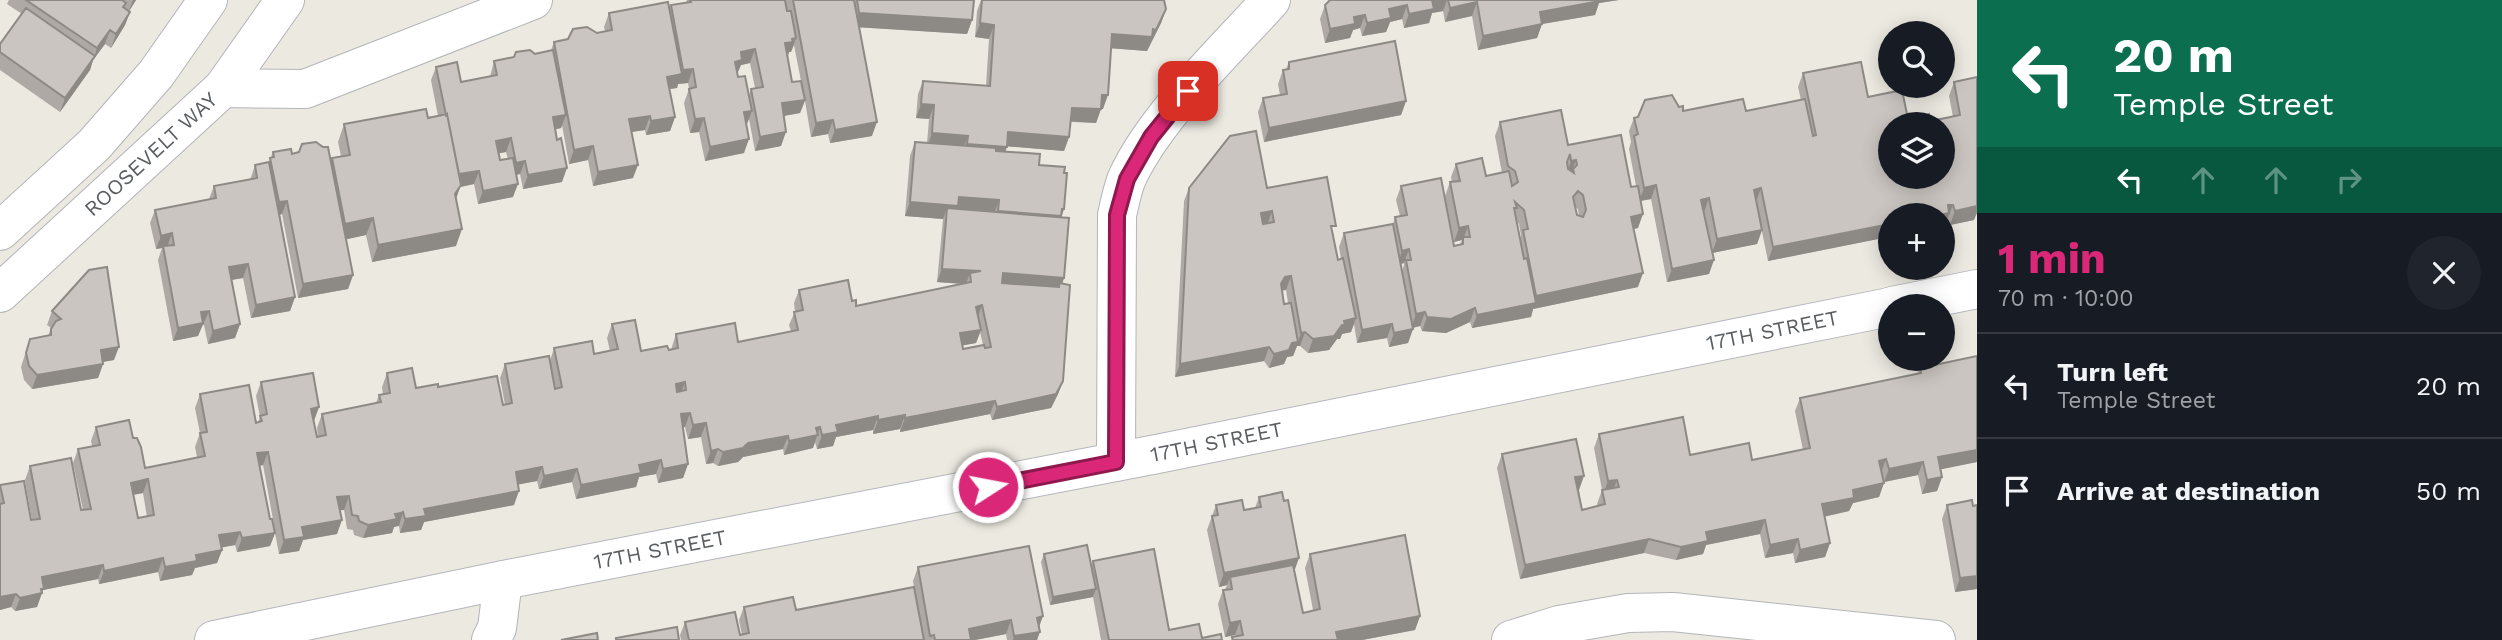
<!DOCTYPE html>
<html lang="en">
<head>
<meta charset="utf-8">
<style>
	body { margin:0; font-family:"Work Sans",sans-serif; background:#20242c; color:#f1f3f6; height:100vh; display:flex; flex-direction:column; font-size:26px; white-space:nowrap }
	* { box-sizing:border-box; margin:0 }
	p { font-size:23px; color:#9ea1a6 }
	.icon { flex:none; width:38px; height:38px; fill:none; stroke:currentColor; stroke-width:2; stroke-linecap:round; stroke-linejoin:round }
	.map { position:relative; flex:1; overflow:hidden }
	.details { display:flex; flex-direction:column; background:#171b24; width:525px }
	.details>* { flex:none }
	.top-card { background:#0b6e4f; color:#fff; overflow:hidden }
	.tools { position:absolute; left:1878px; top:21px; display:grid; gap:14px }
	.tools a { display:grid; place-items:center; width:77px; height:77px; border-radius:50%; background:#171b24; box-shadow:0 4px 18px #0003; font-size:35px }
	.pin { position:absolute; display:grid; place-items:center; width:60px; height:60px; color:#fff; margin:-30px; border-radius:14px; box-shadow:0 4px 10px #0006 }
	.me { position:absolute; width:77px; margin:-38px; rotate:79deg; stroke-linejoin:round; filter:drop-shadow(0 0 5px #0008) }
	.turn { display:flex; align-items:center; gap:24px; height:147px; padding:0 21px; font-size:32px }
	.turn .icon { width:91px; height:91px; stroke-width:2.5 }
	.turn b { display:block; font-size:49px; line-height:60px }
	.lanes { display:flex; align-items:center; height:66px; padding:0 21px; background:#0003; justify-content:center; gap:35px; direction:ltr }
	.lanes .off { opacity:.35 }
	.round { display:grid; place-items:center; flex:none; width:74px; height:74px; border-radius:37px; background:#20242c }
	.headline { display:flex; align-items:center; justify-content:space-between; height:119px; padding:0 21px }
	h1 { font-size:42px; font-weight:700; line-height:52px; color:#db2777 }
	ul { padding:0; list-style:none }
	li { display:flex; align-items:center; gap:21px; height:105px; padding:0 21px; border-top:2px solid #363941 }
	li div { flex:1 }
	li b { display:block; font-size:26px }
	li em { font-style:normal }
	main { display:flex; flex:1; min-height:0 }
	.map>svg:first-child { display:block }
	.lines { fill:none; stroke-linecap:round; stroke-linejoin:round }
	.minor-casing { stroke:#b2b5b8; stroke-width:40 }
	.secondary-casing { stroke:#b3b7bb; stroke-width:40 }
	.minor { stroke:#fff; stroke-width:38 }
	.secondary { stroke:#fff; stroke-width:38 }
	.wall { fill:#aea9a5; fill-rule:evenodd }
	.shaded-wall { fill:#8d8a86 }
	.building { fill:#cac5c0; stroke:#8d8a86; stroke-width:2; fill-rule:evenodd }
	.route-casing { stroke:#8e194d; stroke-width:18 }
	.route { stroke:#db2777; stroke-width:12 }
	.labels { text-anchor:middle; stroke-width:6; stroke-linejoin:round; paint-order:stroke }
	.street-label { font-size:21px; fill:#5a5e61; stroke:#fff }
</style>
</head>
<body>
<main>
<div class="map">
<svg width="1977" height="640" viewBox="0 0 1977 640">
	<rect width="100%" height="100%" fill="#ece9e1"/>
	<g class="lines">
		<g class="minor-casing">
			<g id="minor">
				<path d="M223 88 305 89 533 0"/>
				<path d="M0 231 94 145 156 74 208 0"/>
				<path id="s1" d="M0 293 223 88 285 0"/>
				<path d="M1116 462 1117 215C1120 203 1122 190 1127 178 1155 117 1225 51 1271 0"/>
				<path d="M491 640 497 628 503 580"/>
				<path d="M1511 640 1559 625 1628 613 1673 612 1936 640"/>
			</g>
		</g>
		<g class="secondary-casing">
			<g id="secondary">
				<path d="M1892 306 1977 289"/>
				<path id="s2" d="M214 640 503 580 1157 454 1890 307"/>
			</g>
		</g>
		<use href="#minor" class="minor"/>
		<use href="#secondary" class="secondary"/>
	</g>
	<path class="wall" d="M9 0H136L129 11 130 12 125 25 111 48 105 44 93 60 90 70 60 112 0 70V44L22 14 7 4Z
		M687 0H974L972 20 967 34 859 27 872 136 830 143 828 134 811 137 805 101 800 113 784 116 781 146 755 151 749 119 746 124 744 153 705 161 699 132 690 133 684 103 689 89 688 83 678 84 677 88 669 89 675 117 670 131 646 135 645 130 632 132 633 178 593 186 588 160 569 164 562 125 561 128 556 129 562 182 523 189 520 174 516 175 513 197 478 204 474 184 460 187 456 199V246L372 262 366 235 346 239 353 275 348 289 298 298 282 214 280 215 295 297 290 311 251 318 243 278 232 280 240 324 235 338 208 344 204 325H202L198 336 173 341 158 260 162 248 156 249 150 223 155 210 209 199 214 186 250 180 255 165 269 162 273 152 292 154 331 161 332 158 341 156 338 142 344 124 438 116 431 80 436 67 461 82 490 77 494 61 551 50 554 42 605 31 604 27 609 13 669 8 671 5 686 2ZM794 45 801 81 792 82 787 56 789 52H791ZM750 63 755 88 751 89 749 95 737 74 741 65ZM506 152 508 159 500 160 499 153Z
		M981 0H1164L1166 9 1161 23 1147 51 1111 48 1103 109H1101L1096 123 1071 122 1069 137 1064 151 1007 146 1005 152 1039 165 1064 173V209L1061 218 1064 278 1062 284 1063 381 1058 394 1051 408 992 420 990 414 900 432V429L873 434V430L836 437 833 446 817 449 815 442 813 448 784 455 783 449 743 457 738 462 718 466 713 463 706 464 701 437 688 439 685 427H683L688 464 683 478 658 483 656 474 639 477 636 487 576 499 572 482 539 489 537 481 518 484 514 505 424 522 421 530 400 533 399 526H396L394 527 392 533 363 538 354 535 353 530 347 529 344 510H340L337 534 303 540 299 551 279 554 275 533 270 546 237 552 235 545 221 547 222 550 217 563 195 568 192 575 160 581 158 572 99 584 98 579 43 590 37 607 15 611 11 607 0 610V485L32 520 25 480 30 466 81 510H83L73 463 78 449 92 446 91 441 96 427 133 438 145 468 197 457 195 447 200 433 195 408 200 394 256 423 258 422 260 417 256 396 261 382 314 421H313L317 437 318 436 317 428 322 414 376 403 379 395H383L382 387 387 373 416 388 438 387 503 405H505L500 378 505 364 550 361 554 348 594 354 610 351 607 338 612 324 641 351 669 350H671L676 334 738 342 791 331 789 325 795 311 794 303 799 290 852 301 856 306 962 284 937 282 943 219 905 216 910 156 915 142 927 143 929 119 916 118 918 94 923 81 986 86 989 39 975 37 977 11ZM980 332 983 345 963 349V345L976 343ZM263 465 274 525 270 519 260 466ZM143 493 147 517 138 518 133 495Z
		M1330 0H1619L1599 3 1595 15 1542 24 1537 38 1478 50 1472 16 1445 22 1443 11 1432 13 1429 23 1404 28 1402 19 1390 22 1386 32 1362 36 1360 28 1353 30 1350 38 1325 43 1320 19 1325 5Z
		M1289 62 1406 101 1401 115 1264 142 1258 112 1263 98 1280 95 1278 84 1283 70 1286 69Z
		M1803 73 1868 97 1908 119 1931 121 1953 117 1949 96 1954 82 1977 77 1974 220 1950 225 1947 219 1944 227H1942V215H1890V232L1888 237 1768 261 1756 202 1762 230 1757 244 1712 253 1709 274 1667 282 1651 199 1641 201 1638 228 1634 229 1638 287 1533 309 1531 317 1472 328 1470 322 1446 333 1422 331 1420 326 1413 328 1408 343 1389 347 1387 338 1357 343 1354 324 1351 332 1342 334 1340 339H1337L1329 350 1308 353 1300 346H1297L1293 356 1287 357 1284 364 1269 368 1264 361 1175 377 1184 201 1189 188H1267L1333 233 1338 260 1341 259 1339 247 1344 233 1393 224 1395 217 1400 216 1396 200 1401 186 1454 246 1460 244 1462 240 1454 242 1445 196 1450 182H1452L1451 177 1456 164 1486 176 1502 173 1495 136 1500 122 1568 145 1631 187 1636 186 1629 149 1631 142 1629 131 1634 118 1679 107 1683 111H1746L1801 100 1798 87ZM1575 207 1578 209 1579 216 1577 215ZM1517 221 1519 224 1521 235 1520 239ZM1404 263V265L1402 271 1401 264ZM1282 290H1286L1288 303 1284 304Z
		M52 311 114 360 103 362V364L98 378 32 389 24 380 21 367 30 339 48 336 51 328 47 325Z
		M1977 356V462L1940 469 1942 477 1937 491 1922 494 1918 475 1884 482 1879 497 1853 503 1849 511 1824 517 1830 543 1825 557 1795 563 1793 553 1765 558 1760 534 1706 545 1703 554 1676 560 1644 553 1520 579 1497 468 1502 454 1579 490 1582 510 1598 506 1597 504 1602 490 1594 448 1599 434 1690 455 1752 460 1803 450 1795 411 1800 398 1917 374 1920 368Z
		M1259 497 1295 571 1303 613 1313 610 1305 568 1310 554 1420 616 1415 630 1362 640H1231L1232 637H1236L1235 635 1225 637 1218 604 1223 590H1225L1227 585 1219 587 1207 530 1216 505 1244 510 1255 508Z
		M1947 505 1973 506 1977 589 1955 592 1942 519Z
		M1044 554 1091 566 1093 561 1169 630 1202 638 1222 640H1101L1093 597 1050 605 1041 562Z
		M918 567 1039 628 1037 640H1007L1006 634 975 640H681L680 635 685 622 740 635H742L739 620 744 607 796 610 914 588 913 581Z"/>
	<path class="shaded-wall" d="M133 0H136L128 13Z
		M1432 0H1447L1443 11 1432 13 1429 23 1404 28 1409 14Z
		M1595 0H1619L1599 3 1595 15 1542 24 1537 38 1478 50 1483 36 1540 12Z
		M1477 2 1472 16 1445 22 1450 8Z
		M1407 5 1402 19 1390 22 1386 32 1362 36 1367 23 1389 9Z
		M1166 9 1161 23 1147 51 1107 48 1112 34 1153 29Z
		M130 12 125 25 111 48 116 34Z
		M859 13 972 20 967 34 854 27Z
		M1365 15 1360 28 1353 30 1350 38 1325 43 1330 29 1354 17Z
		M980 23 994 25 989 39 975 37Z
		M110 30 105 44 93 60 90 70 60 112 65 98 94 58 97 48Z
		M796 38 791 52H789L788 56 780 57 785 43 792 39Z
		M755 49 750 63 741 65 737 74 735 62 741 52Z
		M693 69 688 83 678 84 677 88 662 90 667 77 682 74 683 70Z
		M1102 95H1108L1103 109H1097Z
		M805 100 800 113 777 117 782 103Z
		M1406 101 1401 115 1264 142 1269 128Z
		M921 104 934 105 929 119 916 118Z
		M1072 108 1101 109 1096 123 1067 121Z
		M752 111 747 124 739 126 744 112Z
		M566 115 561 128 548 131 553 117Z
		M650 116 645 130 624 133 629 119Z
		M675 117 670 131 646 135 651 121Z
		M704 118 699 132 690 133 695 119Z
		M833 120 828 134 811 137 816 123Z
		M877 122 872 136 830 143 835 130Z
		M786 132 781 146 755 151 760 137Z
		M1008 132 1069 137 1064 151 1003 146Z
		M932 133 968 136 963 149 927 147Z
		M511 138 506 152 491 155 496 141Z
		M749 139 744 153 705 161 710 147Z
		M967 144 1007 147 1002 160 962 157Z
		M593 146 588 160 569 164 574 150Z
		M1576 160 1571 174 1566 175 1571 161Z
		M525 161 520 174 511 176 516 163Z
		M638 165 633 178 593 186 598 172Z
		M567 168 562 182 523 189 528 175Z
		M479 171 474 184 460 187 455 202 457 174Z
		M518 184 513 197 478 204 483 191Z
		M1656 185 1651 199 1639 201 1644 188Z
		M1761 188 1756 202 1754 190Z
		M959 197 999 200 994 214 947 208 943 219 905 216 910 202Z
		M1709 198 1704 212 1701 200Z
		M287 201 282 214 274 216 279 202Z
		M1977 204V213L1974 220 1950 225 1955 211Z
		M1948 205H1953L1944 227H1942V215H1940Z
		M1064 209 1056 229 993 225 998 211Z
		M1272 211 1267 225 1256 227 1261 213Z
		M1643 214 1638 228 1627 230 1631 217Z
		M373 218 366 235 339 241 345 224Z
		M1890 224V232L1888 237 1768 261 1773 247Z
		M1468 226 1463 240V237L1462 240 1454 242 1459 228Z
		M462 229 456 246 372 262 378 245Z
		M1762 230 1757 244 1712 253 1717 239Z
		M172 233 167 247 163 246 162 248 156 249 161 236Z
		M1409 249 1404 263 1397 265 1402 251Z
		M1714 260 1709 274 1667 282 1672 269Z
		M248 264 243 278 224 281 229 267Z
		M942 269 981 271 971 282 970 273 966 284 937 282Z
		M1003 273 1064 278 1059 292V283L1056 292 998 286Z
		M1643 273 1638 287 1533 309 1531 317 1472 328 1477 315 1533 304 1536 296Z
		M353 275 348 289 298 298 303 284Z
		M1291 276 1286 290 1280 291 1281 284 1285 277Z
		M295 297 290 311 251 318 256 305Z
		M982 305 977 319 976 307Z
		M1475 308 1470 322 1446 333 1422 331 1427 317Z
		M209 311 198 336 173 341 178 328 201 312Z
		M1425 312 1420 326 1411 328 1416 314Z
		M1356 318 1351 332 1342 334 1340 339H1337L1329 350 1308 353 1313 339 1344 321Z
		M240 324 235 338 208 344 213 331Z
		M1392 324 1387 338 1357 343 1362 330Z
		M1413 329 1408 343 1389 347 1394 333Z
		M981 330 976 343 955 347 960 333Z
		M1305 332 1300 346H1297L1293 356 1287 357 1284 364 1269 368 1274 354 1292 343 1298 342 1301 333Z
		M119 347 114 360 96 363 101 350Z
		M1269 347 1264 361 1175 377 1180 364Z
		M103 364 98 378 32 389 37 375Z
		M1063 381 1058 394 1051 408 992 420 997 407Z
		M685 382 680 396 671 398 676 384Z
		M995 401 990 414 900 432 905 418Z
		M319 407 314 421 306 423 311 409Z
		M690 413 685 427 676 428 681 414Z
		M905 415 900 429 873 434 878 420Z
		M878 416 873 430 836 437 833 446 817 449 822 435 836 425Z
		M706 423 701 437 688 439 693 425Z
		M820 427 813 448 784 455 789 441 816 428Z
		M788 436 783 449 743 457 738 462 718 466 723 452 748 443Z
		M718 449 713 463 706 464 711 451Z
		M1977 450V462L1933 471 1938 457Z
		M268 452 263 465 252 467 257 453Z
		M1886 459 1881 473 1879 461Z
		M661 460 656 474 639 477 636 487 576 499 581 485 639 465Z
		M1923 462 1918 475 1884 482 1889 469Z
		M688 464 683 478 658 483 663 469Z
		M542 467 537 481 511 486 516 472Z
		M577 469 572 482 539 489 544 476Z
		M1584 476 1579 490 1570 491 1575 477Z
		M1942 477 1937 491 1922 494 1927 480Z
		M148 479 143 493 126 496 131 483Z
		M1617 480 1612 493 1603 495 1608 481Z
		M1884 483 1879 497 1853 503 1849 511 1817 518 1822 504 1853 490Z
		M519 491 514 505 424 522 421 530 400 533 405 519 424 509Z
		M349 496 344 510 332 511 337 497Z
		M403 512 399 526 394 527 392 533 363 538 368 525 395 514Z
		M342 520 337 534 303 540 299 551 279 554 284 540 302 527Z
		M1765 520 1760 534 1706 545 1703 554 1676 560 1681 547 1706 532Z
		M240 532 235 545 214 549 219 535Z
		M275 533 270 546 237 552 242 538Z
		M1649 539 1644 553 1520 579 1525 565Z
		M1798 539 1793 553 1765 558 1770 545Z
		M1830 543 1825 557 1795 563 1800 550Z
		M222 550 217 563 195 568 192 575 160 581 165 567 196 555Z
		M163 558 158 572 99 584 104 571Z
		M1299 558 1294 572 1230 577 1227 585 1219 587 1224 573Z
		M103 565 98 579 43 590 37 607 15 611 20 598 42 577Z
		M1977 576V589L1955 592 1960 578Z
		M1096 589 1093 597 1050 605 1053 597Z
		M16 594 11 607 0 610V597Z
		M1043 616 1038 630 1037 618Z
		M1420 616 1415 630 1362 640H1333L1336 632Z
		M1011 620 1006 634 975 640H965L969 629Z
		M1240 621 1235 635 1225 637 1230 623Z
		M1040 632 1037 640H1013L1014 636Z"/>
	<path class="building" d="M26 0H122L126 3 123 7 130 12 116 34 110 30 97 48Z
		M690 0H785L787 11H791L796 38 792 39 793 42 785 43 792 82 801 81 805 100 782 103 786 132 760 137 751 89 763 87 755 49 741 52 742 60 735 62 738 77 745 76 752 111 744 112 749 139 710 147 704 118 695 119 689 89 696 87 693 69 683 70 671 5 691 2Z
		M793 0H854L877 122 835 130 833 120 816 123Z
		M857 0H974L972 20 859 13Z
		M982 0H1164L1166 9 1156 30 1153 29 1152 37 1112 34 1108 95H1102L1101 109 1072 108 1069 137 1008 132 1007 147 967 144 968 136 932 133 934 105 921 104 923 81 990 86 994 25 980 23Z
		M1330 0H1434H1432L1434 9 1409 14 1407 5 1389 9 1391 18 1367 23 1365 15 1354 17 1355 24 1330 29 1325 5Z
		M1448 0H1600V1L1540 12 1542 24 1483 36 1477 2 1450 8Z
		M668 2 682 74 667 77 675 117 651 121 650 116 629 119 638 165 598 172 593 146 574 150 554 42 568 39 573 29 587 27 597 33 612 30 609 13Z
		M26 8 95 56 65 98 0 52V44Z
		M1395 41 1406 101 1269 128 1263 98 1287 94 1283 70 1289 69V62Z
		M530 50 535 54 553 50 566 115 553 117 557 140 561 138 567 168 528 175 525 161 516 163 511 138 496 141 500 160 513 158 518 184 483 191 479 171 459 174 447 114 446 115 436 67 457 62 461 82 497 75 494 61 514 57 516 52Z
		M1861 62 1868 97 1902 90 1908 119 1929 114 1931 121 1960 115 1954 82 1977 77V206L1955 211 1953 205H1948L1949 213 1940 215H1928V212L1920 213 1921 215H1890V224L1773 247 1761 188 1754 190 1762 230 1717 239 1709 198 1701 200 1714 260 1672 269 1656 185 1644 188 1634 136 1638 134 1634 118 1638 117 1645 100 1672 95 1679 107 1683 106V111L1743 99 1746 111 1805 99 1813 136 1816 135 1803 73ZM1890 124H1942V177H1890Z
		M426 109 428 118 447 114 461 185 455 194 462 229 378 245 373 218 345 224 332 158 350 155 344 124Z
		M1561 110 1568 145 1621 135 1631 187 1638 186 1643 214 1631 217 1643 273 1536 296 1523 230 1528 229 1524 210 1515 202 1517 208H1514L1524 259 1527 258 1536 303 1477 315 1475 308 1451 319 1427 317 1425 312 1416 314 1406 260H1411L1409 249 1402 251 1395 217 1407 215 1401 186 1441 178 1454 246 1463 244V237H1470L1468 226 1459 228 1450 182 1460 181 1456 164 1482 158 1486 176 1509 171 1512 186 1518 182 1515 171 1508 166 1500 122ZM1570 154 1571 161 1576 160 1577 165 1573 169 1574 173 1568 169 1567 162ZM1578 191 1583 195 1586 210 1583 217 1577 215 1573 197Z
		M1256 131 1267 188 1327 177 1336 226H1331L1338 260 1343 258 1356 318 1344 321 1345 325H1342L1334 336 1313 339 1305 332 1301 333 1291 276 1285 277 1281 284 1284 304 1291 303 1298 342 1292 343 1289 350 1274 354 1269 347 1180 364 1189 188 1230 136ZM1272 211 1274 222 1263 224 1261 213Z
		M316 142 323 147H328L353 275 303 284 287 201 279 202 270 158 274 157 273 152 291 149 292 154 299 152 302 144Z
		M915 142 996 148V151L1040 154 1039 165 1065 167 1064 173H1067L1064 209H1062L1061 216 998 211 999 200 959 197 958 206 910 202Z
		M269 162 295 297 256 305 248 264 229 267 240 324 213 331 209 311 201 312 203 323 178 328 163 246 174 245 172 233 161 236 155 210 216 198 214 186 257 178 255 165Z
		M947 208 1069 218 1064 278 1003 273 1002 283 1059 287V283L1070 285 1063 381 1056 394 997 407 995 401 905 418V415L878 420V416L836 425 838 432 822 435 820 427 816 428 818 435 789 441 788 436 748 443 743 448 723 452 718 449 711 451 706 423 693 425 690 413 681 414 688 464 663 469 661 460 639 465 641 473 581 485 577 469 544 476 542 467 516 472 519 491 424 509 426 516 405 519 403 512 401 513 395 514 397 519 368 525 359 521 358 516 352 515 349 496 337 497 342 520 302 527 304 537 284 540 268 452 257 453 270 519H272L275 533 242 538 240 532 219 535 222 550 196 555 197 561 165 567 163 558 104 571 103 565 42 577 44 589H41L42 593 20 598 16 594 0 597V504L4 503 0 485 24 481 31 520 40 519 30 466 71 458 81 510 91 509 78 449 100 445 96 427 129 420 133 438H137L141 447 145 468 205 456 200 433 207 432 200 394 249 385 256 423 262 421 260 416 267 414 261 382 313 373 319 407 311 409 317 437 326 435 322 414 381 402 379 395 390 393 387 373 412 368 416 388 438 384V387L497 376 503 405 512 403 505 364 549 356 555 389 562 387 554 348 592 341 594 354 618 349 612 324 635 320 641 351 667 346 669 350 678 348 676 334 735 323 738 342 798 330 794 312 803 310 799 290 848 280 852 301 856 300V306L971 282 970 273 981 271 942 269ZM982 305 991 347 985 348 984 345 963 349 960 333 981 330 976 307ZM685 382 686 390 677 392 676 384ZM148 479 154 515 138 518 131 483Z
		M1393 224 1413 329 1394 333 1392 324 1362 330 1344 233Z
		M107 267 119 347 101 350 103 364 37 375 29 366 26 353 30 339 51 335V329L56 321 61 319 52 311 89 270Z
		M1977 356V450L1938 457 1942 477 1927 480 1923 462 1889 469 1886 459 1879 461 1884 483 1853 490 1854 498 1822 504 1830 543 1800 550 1798 539 1770 545 1765 520 1706 532 1708 541 1681 547 1649 539 1525 565 1502 454 1576 439 1584 476 1575 477 1582 510 1605 504 1602 490 1619 487 1617 480 1608 481 1599 434 1683 417 1690 455 1749 443 1752 460 1810 448 1800 398 1921 373 1920 368Z
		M1282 492 1284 501 1288 500 1299 558 1224 573 1212 516 1218 515 1216 505 1242 500 1244 510 1261 507 1259 497Z
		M1972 500 1973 506 1977 505V576L1960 578 1947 505Z
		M1405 535 1420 616 1336 632 1338 640H1233L1232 637 1243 635 1240 621 1230 623 1223 590 1232 589 1230 577 1293 565 1303 613 1320 609 1310 554Z
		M1087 545 1096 589 1053 597 1044 554Z
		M1029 546 1043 616 1037 618 1040 632 1014 636 1011 620 969 629 971 640H935L934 635 930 636 918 567Z
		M1154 549 1169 630 1199 624 1202 638 1221 634 1222 640H1109L1093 561Z
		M914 587 924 640H689L685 622 735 612 740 635 749 633 744 607 793 597 796 610Z
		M677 627 679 640H616V638Z
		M597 633 598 640H561Z"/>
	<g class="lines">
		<g class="route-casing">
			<path id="route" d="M988 487 1116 462 1117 215 1127 179 1151 137 1188 91"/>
		</g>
		<use href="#route" class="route"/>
	</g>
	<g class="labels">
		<g class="street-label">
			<text dy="7" stroke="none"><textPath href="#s1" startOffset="205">ROOSEVELT WAY</textPath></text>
			<text dy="7" stroke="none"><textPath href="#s2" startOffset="1589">17TH STREET</textPath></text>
			<text dy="7" stroke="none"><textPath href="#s2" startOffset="1022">17TH STREET</textPath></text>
			<text dy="7" stroke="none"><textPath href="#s2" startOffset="455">17TH STREET</textPath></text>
		</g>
	</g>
</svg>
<div class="tools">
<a><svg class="icon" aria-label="search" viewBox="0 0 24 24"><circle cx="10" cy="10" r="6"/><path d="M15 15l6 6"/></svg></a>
<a><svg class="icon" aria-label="layers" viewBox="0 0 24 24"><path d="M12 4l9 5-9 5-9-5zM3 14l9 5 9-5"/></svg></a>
<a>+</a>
<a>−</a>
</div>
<div class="pin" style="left:1188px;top:91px;background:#d93025"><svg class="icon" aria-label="arrive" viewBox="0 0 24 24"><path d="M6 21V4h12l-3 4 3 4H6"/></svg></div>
<svg class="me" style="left:988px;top:487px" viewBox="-20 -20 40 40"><circle r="17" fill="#db2777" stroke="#fff" stroke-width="3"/><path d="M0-11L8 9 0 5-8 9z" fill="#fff"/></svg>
</div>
<section class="details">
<div class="top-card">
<div class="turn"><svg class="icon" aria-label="left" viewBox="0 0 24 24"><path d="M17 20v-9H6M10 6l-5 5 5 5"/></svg><div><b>20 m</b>Temple Street</div></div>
<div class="lanes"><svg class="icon" aria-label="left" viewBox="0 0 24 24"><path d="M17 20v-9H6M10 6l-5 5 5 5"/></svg><svg class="icon off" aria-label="ahead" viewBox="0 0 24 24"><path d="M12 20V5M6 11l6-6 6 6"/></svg><svg class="icon off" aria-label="ahead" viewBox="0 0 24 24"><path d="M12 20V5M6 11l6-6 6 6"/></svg><svg class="icon off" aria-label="right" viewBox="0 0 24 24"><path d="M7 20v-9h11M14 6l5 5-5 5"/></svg></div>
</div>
<div class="headline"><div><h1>1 min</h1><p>70 m · 10:00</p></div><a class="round"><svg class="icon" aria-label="close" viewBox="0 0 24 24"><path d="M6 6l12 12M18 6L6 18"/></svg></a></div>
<ul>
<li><svg class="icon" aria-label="left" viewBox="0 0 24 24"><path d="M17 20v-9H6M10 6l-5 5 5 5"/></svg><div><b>Turn left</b><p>Temple Street</p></div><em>20 m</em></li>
<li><svg class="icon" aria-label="arrive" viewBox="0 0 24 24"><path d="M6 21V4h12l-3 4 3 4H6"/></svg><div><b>Arrive at destination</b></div><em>50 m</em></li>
</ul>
</section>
</main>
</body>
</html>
